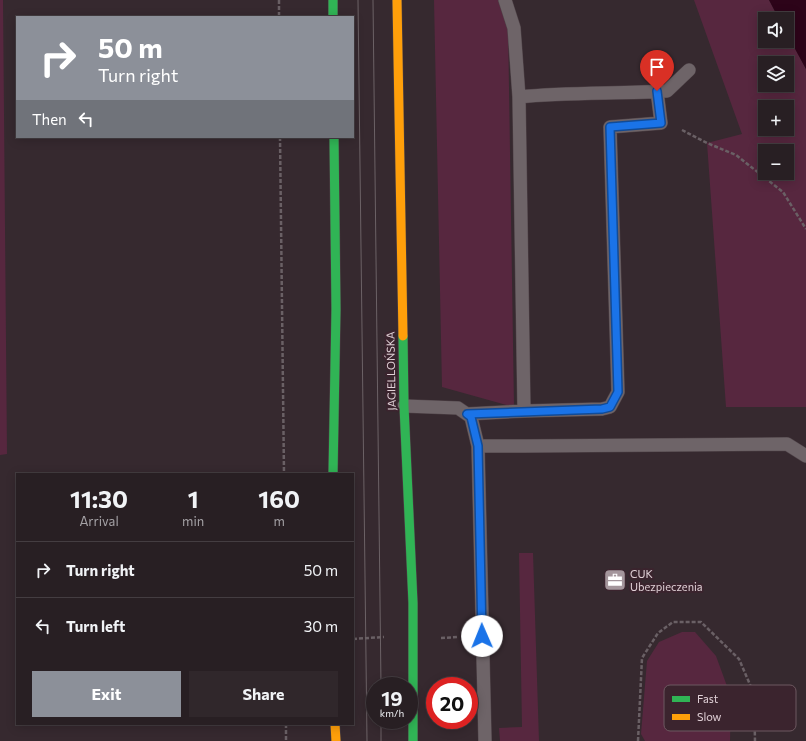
<!DOCTYPE html>
<html lang="en">
<head>
<meta charset="utf-8">
<style>
	body { margin:0; font-family:Commissioner,sans-serif; background:#30272b; color:#f1f3f6; height:100vh; display:flex; flex-direction:column; font-size:15px; white-space:nowrap }
	* { box-sizing:border-box; margin:0 }
	p { font-size:13px; color:#a5a2a6 }
	.icon { flex:none; width:22px; height:22px; fill:none; stroke:currentColor; stroke-width:2; stroke-linecap:round; stroke-linejoin:round }
	.map { position:relative; flex:1; overflow:hidden }
	.sheet { position:absolute; left:16px; top:473px; width:338px; height:252px; display:flex; flex-direction:column; background:#281f23; border-radius:0px; box-shadow:0 2px 10px #0003,0 0 0 1px #443d41 }
	.sheet>* { flex:none }
	.guide { position:absolute; left:16px; top:16px; width:338px; height:122px; border-radius:0px; box-shadow:0 2px 10px #0003,0 0 0 1px #443d41; background:#8c9099; color:#fff; overflow:hidden }
	.controls { position:absolute; left:758px; top:12px; display:grid; gap:8px }
	.controls a { display:grid; place-items:center; width:36px; height:36px; border-radius:0px; background:#281f23; box-shadow:0 2px 10px #0003,0 0 0 1px #443d41; font-size:20px }
	.speed { position:absolute; left:366px; top:677px; display:flex; gap:8px; font-size:20px; font-weight:700; text-align:center }
	.speed>* { display:grid; place-content:center; width:52px; height:52px; border-radius:50%; background:#281f23; box-shadow:0 2px 10px #0003,0 0 0 1px #443d41; line-height:1 }
	.speed small { font-size:10px; font-weight:400 }
	.speed .limit { border:6px solid #d22; background:#fff; color:#111 }
	.pin { position:absolute; display:grid; place-items:center; width:34px; height:34px; color:#fff; margin:-41px -17px; border-radius:50% 50% 50% 0; rotate:-45deg; box-shadow:0 0 4px #0007 }
	.pin .icon { rotate:45deg }
	.me { position:absolute; width:44px; margin:-22px; rotate:359deg; stroke-linejoin:round; filter:drop-shadow(0 0 3px #0008) }
	.turn { display:flex; align-items:center; gap:14px; height:84px; padding:0 16px; font-size:18px }
	.turn .icon { width:52px; height:52px; stroke-width:2.5 }
	.turn b { display:block; font-size:28px; line-height:34px }
	.then { display:flex; align-items:center; height:38px; padding:0 16px; background:#0003; gap:8px; font-size:15px }
	.eta { display:flex; justify-content:space-evenly; align-items:center; height:68px; text-align:center }
	.eta b { font-size:24px; font-weight:700; line-height:28px }
	.cta { display:flex; gap:8px; margin-top:auto; padding:8px 16px }
	.cta a { flex:1; height:46px; border-radius:0px; background:#8c9099; color:#fff; font-size:16px; font-weight:700; line-height:46px; text-align:center }
	.cta a+a { background:#30272b; color:#f1f3f6 }
	ul { padding:0; list-style:none }
	li { display:flex; align-items:center; gap:12px; height:56px; padding:0 16px; border-top:1px solid #443d41 }
	li div { flex:1 }
	li b { display:block; font-size:15px }
	li em { font-style:normal }
	.map>svg:first-child { display:block }
	.green { fill:#57273f; fill-rule:evenodd }
	.water { fill:#2d0419 }
	.lines { fill:none; stroke-linecap:round; stroke-linejoin:round }
	.lane-casing { stroke:#504449; stroke-width:14 }
	.fast-casing { stroke:#504449; stroke-width:10 }
	.slow-casing { stroke:#504449; stroke-width:10 }
	.path { stroke:#6a6065; stroke-width:2.5; stroke-dasharray:4 2; stroke-linecap:butt }
	.lane { stroke:#6e6468; stroke-width:13 }
	.fast { stroke:#30b455; stroke-width:9 }
	.slow { stroke:#ff9f0a; stroke-width:9 }
	.tram { stroke:#6c6266; stroke-width:1 }
	.route-casing { stroke:#114b97; stroke-width:10 }
	.route { stroke:#1a73e8; stroke-width:7 }
	.labels { text-anchor:middle; stroke-width:4; stroke-linejoin:round; paint-order:stroke }
	.street-label { font-size:11px; fill:#e0d0d6; stroke:#3b242e }
	.poi-label { font-size:11px; fill:#e0d0d6; stroke:#3b242e; text-anchor:start }
	.key { fill:#3b242e; stroke:#6d5860; stroke-width:1 }
	.key-label { font-size:11px; fill:#e0d0d6 }
</style>
</head>
<body>
<div class="map">
<svg width="806" height="741" viewBox="0 0 806 741">
	<rect width="100%" height="100%" fill="#36292f"/>
	<path class="green" d="M0 0H3L7 454 0 455Z
		M434 0H499L508 24 514 407 442 387Z
		M694 0H769L779 19H765V41H787V34L806 69V407H726L707 143 742 134ZM765 63H787V85H765ZM765 107H787V129H765ZM765 151H787V173H765Z
		M519 553H533L539 741H500L499 728 522 727Z
		M682 632H695L716 656 731 697 730 741H645L641 734 647 661 659 642Z"/>
	<path class="water" d="M769 0H806V69L787 34V19H779Z"/>
	<g class="lines">
		<g class="lane-casing">
			<path id="lane" d="M519 97C568 92 618 94 667 91L689 70
				M404 406 458 408 471 417 478 446 485 741
				M524 411 602 409 610 407 618 392 610 127 661 123 657 91
				M467 414 524 411 519 97 514 28 505 0
				M478 446H525L787 444 806 456"/>
		</g>
		<g class="fast-casing">
			<path id="fast" d="M333 0V17
				M403 336 404 406 413 603V741
				M333 474 336 309 334 137"/>
		</g>
		<g class="slow-casing">
			<path id="slow" d="M397 0 403 336
				M335 724 336 741"/>
		</g>
		<path class="path" d="M279 0V17
			M682 130 707 143 736 155 783 192 806 229
			M280 137 284 474
			M441 638 458 637
			M353 639 384 637
			M286 724V741
			M638 741 642 658 658 633 673 622H701L739 659 754 694 755 741"/>
		<use href="#lane" class="lane"/>
		<use href="#fast" class="fast"/>
		<use href="#slow" class="slow"/>
		<path class="tram" d="M358 0 367 741
			M373 0 381 686
			M381 720V741"/>
	</g>
	<g class="lines">
		<g class="route-casing">
			<path id="route" d="M482 636 478 446 471 417 467 414 602 409 610 407 618 392 610 127 661 123 657 91"/>
		</g>
		<use href="#route" class="route"/>
	</g>
	<defs>
		<g id="office-square" transform="scale(1.15)"><rect x="-9" y="-9" width="18" height="18" rx="4" fill="#a4969c" stroke="#3b242e"/><path d="M-6-3h4V-5.5h4V-3h4V5H-6ZM-1-4.5V-3h2v-1.5ZM-6 0V1H6V0Z" fill="#fff"/></g>
	</defs>
	<g fill-rule="evenodd">
		<use href="#office-square" x="615" y="580"/>
	</g>
	<g class="labels">
		<g class="street-label">
			<text transform="translate(391 371) rotate(-91)" y="4">JAGIELLOŃSKA</text>
		</g>
		<g class="poi-label">
			<text x="630" y="578">CUK<tspan x="630" dy="13">Ubezpieczenia</tspan></text>
		</g>
	</g>
	<rect x="664" y="685" width="132" height="46" rx="6" class="key"/>
	<rect x="672" y="696" width="18" height="6" fill="#30b455"/>
	<rect x="672" y="714" width="18" height="6" fill="#ff9f0a"/>
	<g class="key-label">
		<text x="697" y="703">Fast</text>
		<text x="697" y="721">Slow</text>
	</g>
</svg>
<div class="controls">
<a><svg class="icon" aria-label="sound" viewBox="0 0 24 24"><path d="M4 9h4l5-4v14l-5-4H4zM17 9q2 3 0 6"/></svg></a>
<a><svg class="icon" aria-label="layers" viewBox="0 0 24 24"><path d="M12 4l9 5-9 5-9-5zM3 14l9 5 9-5"/></svg></a>
<a>+</a>
<a>−</a>
</div>
<div class="speed"><div>19<small>km/h</small></div><div class="limit">20</div></div>
<div class="pin" style="left:657px;top:91px;background:#d93025"><svg class="icon" aria-label="arrive" viewBox="0 0 24 24"><path d="M6 21V4h12l-3 4 3 4H6"/></svg></div>
<svg class="me" style="left:482px;top:636px" viewBox="-20 -20 40 40"><circle r="19" fill="#fff"/><path d="M0-13L10 11 0 6-10 11z" fill="#1a73e8"/></svg>
<div class="guide">
<div class="turn"><svg class="icon" aria-label="right" viewBox="0 0 24 24"><path d="M7 20v-9h11M14 6l5 5-5 5"/></svg><div><b>50 m</b>Turn right</div></div>
<div class="then">Then<svg class="icon" aria-label="left" viewBox="0 0 24 24"><path d="M17 20v-9H6M10 6l-5 5 5 5"/></svg></div>
</div>
<section class="sheet">
<div class="eta">
<div><b>11:30</b><p>Arrival</p></div>
<div><b>1</b><p>min</p></div>
<div><b>160</b><p>m</p></div>
</div>
<ul>
<li><svg class="icon" aria-label="right" viewBox="0 0 24 24"><path d="M7 20v-9h11M14 6l5 5-5 5"/></svg><div><b>Turn right</b></div><em>50 m</em></li>
<li><svg class="icon" aria-label="left" viewBox="0 0 24 24"><path d="M17 20v-9H6M10 6l-5 5 5 5"/></svg><div><b>Turn left</b></div><em>30 m</em></li>
</ul>
<div class="cta"><a>Exit</a><a>Share</a></div>
</section>
</div>
</body>
</html>
